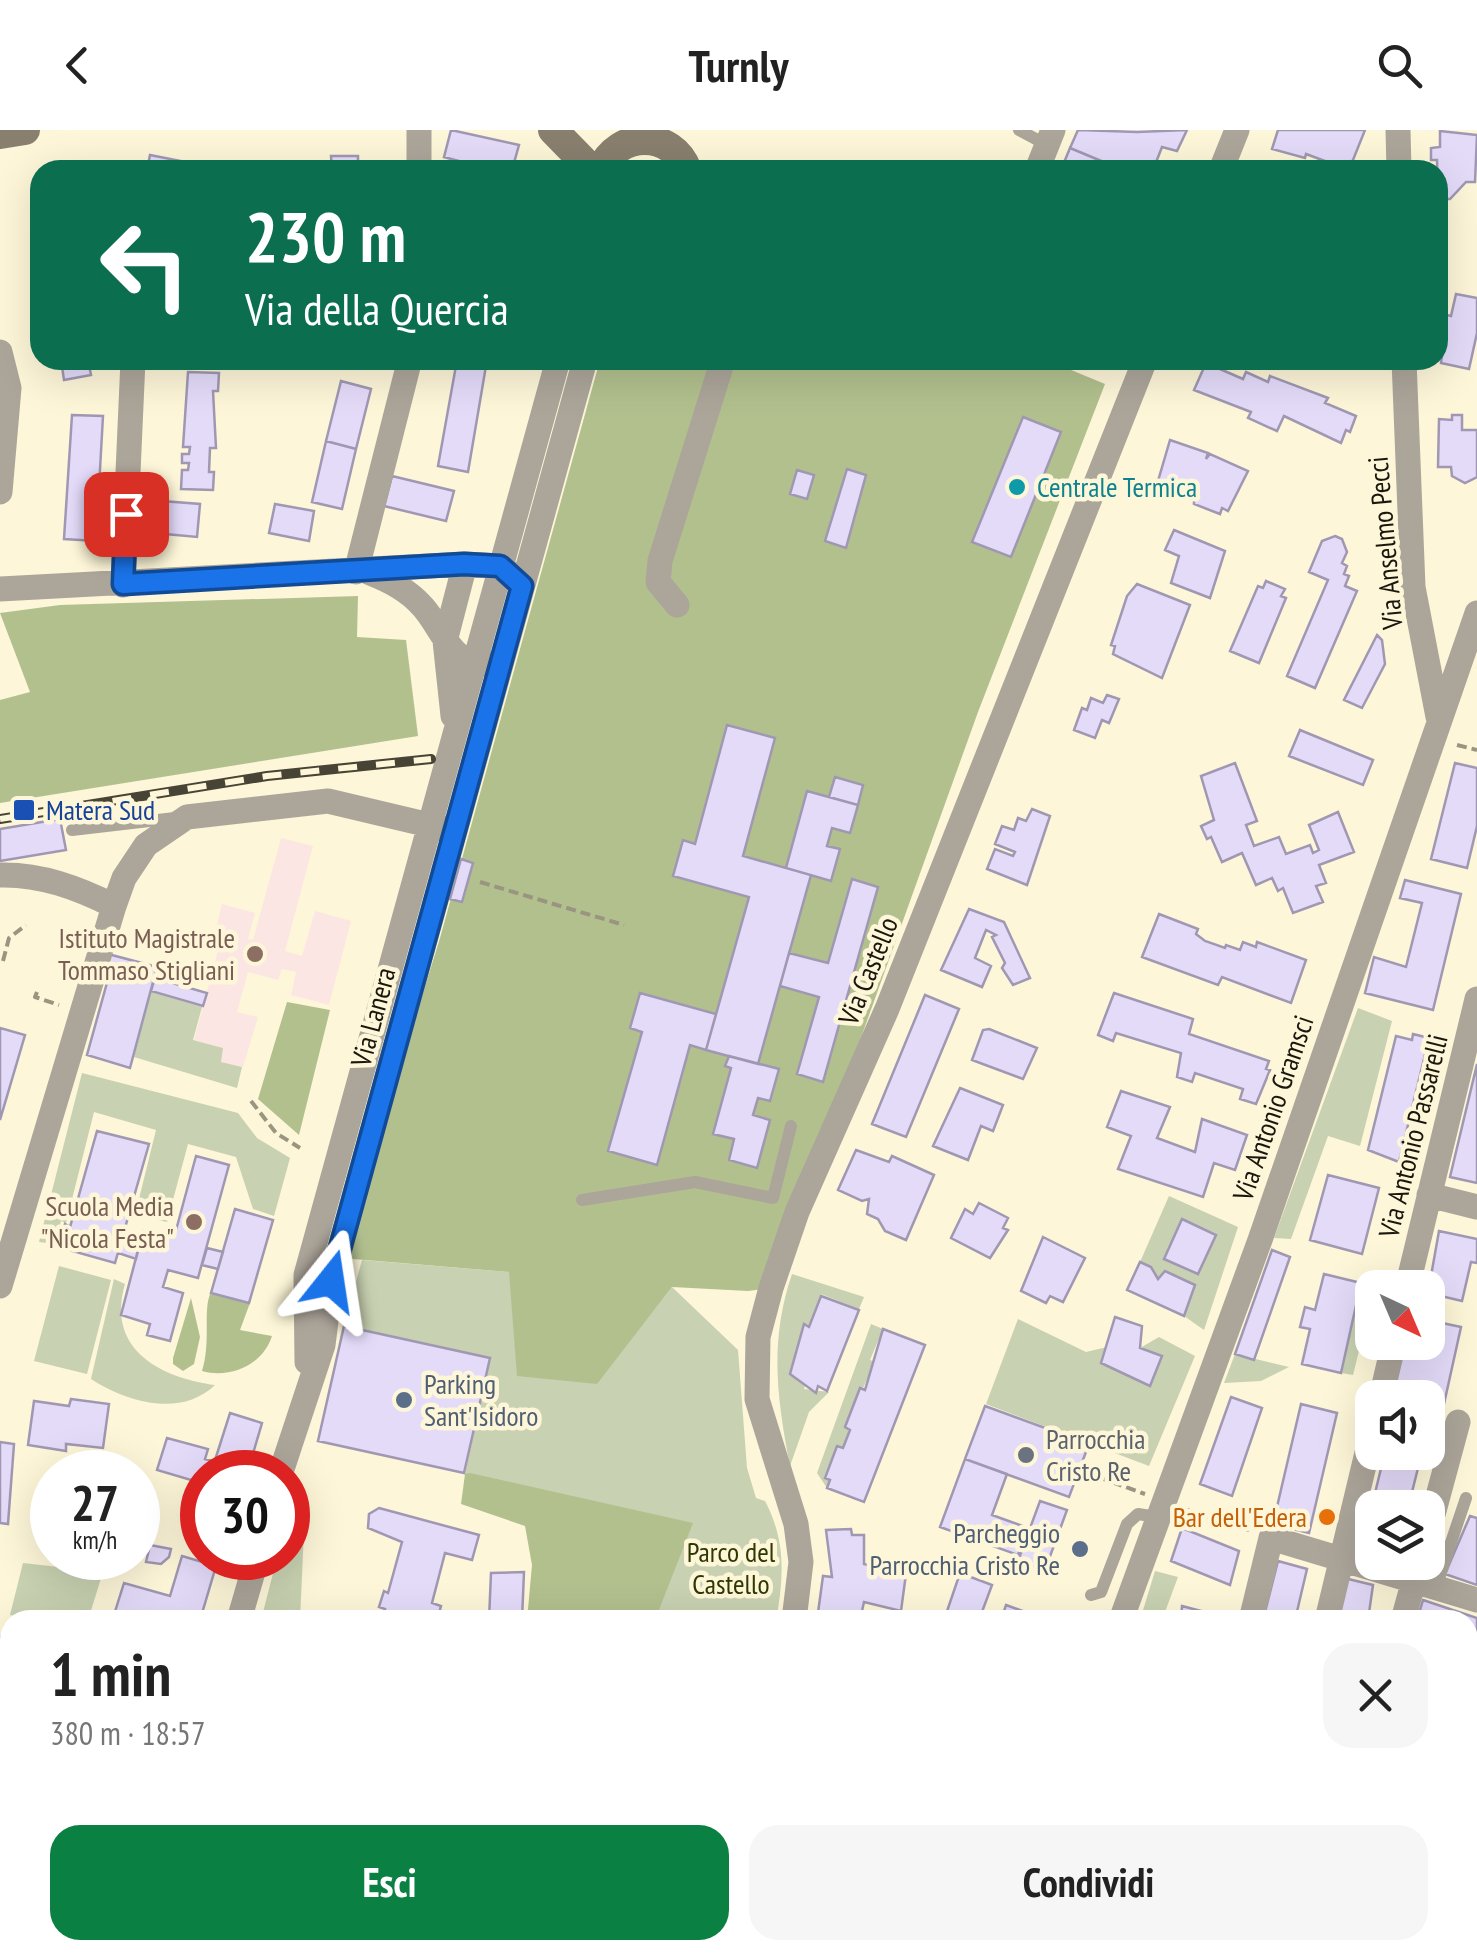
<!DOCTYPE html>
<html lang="it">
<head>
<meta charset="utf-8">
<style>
	body { margin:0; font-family:"PT Sans Narrow",sans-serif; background:#f6f6f6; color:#222; height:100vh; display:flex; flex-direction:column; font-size:38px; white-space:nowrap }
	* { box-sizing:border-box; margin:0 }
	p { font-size:32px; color:#767676 }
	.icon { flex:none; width:55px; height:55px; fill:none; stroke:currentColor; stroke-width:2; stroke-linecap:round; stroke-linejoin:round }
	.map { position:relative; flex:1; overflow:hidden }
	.side { position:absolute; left:0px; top:1480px; width:1478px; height:350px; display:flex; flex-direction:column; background:#fff; border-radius:30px 30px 0 0; box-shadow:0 10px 40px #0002 }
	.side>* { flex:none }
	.top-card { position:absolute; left:30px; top:30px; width:1418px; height:210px; border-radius:30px; box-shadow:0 10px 40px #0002; background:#0b6e4f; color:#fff; overflow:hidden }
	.needle { width:65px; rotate:136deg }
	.controls { position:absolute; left:1355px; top:1140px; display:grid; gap:20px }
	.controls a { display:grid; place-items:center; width:90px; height:90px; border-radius:20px; background:#fff; box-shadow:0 10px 40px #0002; font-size:50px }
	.speed { position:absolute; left:30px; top:1320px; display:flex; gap:20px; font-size:50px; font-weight:700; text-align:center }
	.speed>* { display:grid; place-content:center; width:130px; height:130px; border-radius:50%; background:#fff; box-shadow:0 10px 40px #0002; line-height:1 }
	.speed small { font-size:25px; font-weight:400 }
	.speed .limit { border:15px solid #d22; background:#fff; color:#111 }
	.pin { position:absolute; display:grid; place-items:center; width:85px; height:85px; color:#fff; margin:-42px; border-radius:20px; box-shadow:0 5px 15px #0006 }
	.me { position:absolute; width:110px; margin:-55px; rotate:15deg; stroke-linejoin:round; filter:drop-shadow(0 0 8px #0008) }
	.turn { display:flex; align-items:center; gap:35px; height:210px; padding:0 50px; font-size:45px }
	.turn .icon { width:130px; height:130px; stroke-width:2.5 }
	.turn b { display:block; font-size:70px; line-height:85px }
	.round { display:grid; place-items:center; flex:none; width:105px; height:105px; border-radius:30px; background:#f6f6f6 }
	.summary { display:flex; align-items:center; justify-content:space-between; height:170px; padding:0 50px }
	h1 { font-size:60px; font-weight:700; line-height:75px }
	.cta { display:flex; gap:20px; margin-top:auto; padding:20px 50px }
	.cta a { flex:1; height:115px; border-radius:30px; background:#0b8043; color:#fff; font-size:40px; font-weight:700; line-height:115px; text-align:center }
	.cta a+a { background:#f6f6f6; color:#222 }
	header { display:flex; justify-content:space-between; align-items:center; height:130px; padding:0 50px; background:#fff; font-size:45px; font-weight:700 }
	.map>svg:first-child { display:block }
	.education { fill:#fce6e4 }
	.green { fill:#c8d1b1 }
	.forest { fill:#b2c08e }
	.building { fill:#e4dbf9; stroke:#a098b2; stroke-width:2.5 }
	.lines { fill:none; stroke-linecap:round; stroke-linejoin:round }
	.path { stroke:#9a9580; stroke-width:4; stroke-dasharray:10 5; stroke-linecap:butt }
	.lane { stroke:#aca59a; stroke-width:12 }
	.street { stroke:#aca59a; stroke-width:25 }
	.secondary { stroke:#897f6e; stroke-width:30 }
	.rail-casing { stroke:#474436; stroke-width:10 }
	.rail { stroke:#fdf6d8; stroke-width:6; stroke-dasharray:19; stroke-linecap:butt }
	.route-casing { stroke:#114b97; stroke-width:25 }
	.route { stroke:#1a73e8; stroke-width:18 }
	.culture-dot { fill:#0f9aa8; stroke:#fdf6d8; stroke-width:4 }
	.transit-dot { fill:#1a4fb4; stroke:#fdf6d8; stroke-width:4 }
	.education-dot { fill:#8d6e63; stroke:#fdf6d8; stroke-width:4 }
	.service-dot { fill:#5c6f8a; stroke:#fdf6d8; stroke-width:4 }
	.worship-dot { fill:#6b7280; stroke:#fdf6d8; stroke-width:4 }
	.food-dot { fill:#e8710a; stroke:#fdf6d8; stroke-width:4 }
	.labels { text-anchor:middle; stroke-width:9; stroke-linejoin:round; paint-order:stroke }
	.culture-label { font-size:28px; fill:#0d838f; stroke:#fdf6d8; text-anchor:start }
	.street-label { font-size:28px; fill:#19170d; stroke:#fdf6d8 }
	.transit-label { font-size:28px; fill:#164399; stroke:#fdf6d8; text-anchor:start }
	.education-label { font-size:28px; fill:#785e54; stroke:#fdf6d8; text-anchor:end }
	.service-label { font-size:28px; fill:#4e5e75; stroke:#fdf6d8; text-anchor:start }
	.worship-label { font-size:28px; fill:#5b616d; stroke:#fdf6d8; text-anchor:start }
	.food-label { font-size:28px; fill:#c56008; stroke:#fdf6d8; text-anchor:end }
	.park-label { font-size:28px; fill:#2e3800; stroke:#fdf6d8 }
</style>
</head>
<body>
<header><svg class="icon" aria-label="back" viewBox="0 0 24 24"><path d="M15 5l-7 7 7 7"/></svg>Turnly<svg class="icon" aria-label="search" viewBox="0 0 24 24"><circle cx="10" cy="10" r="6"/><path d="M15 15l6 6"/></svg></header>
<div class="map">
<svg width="1477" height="1830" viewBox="0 0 1477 1830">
	<rect width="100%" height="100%" fill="#fdf6d8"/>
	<path class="education" d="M281 708 313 716 285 821 302 826 315 781 351 791 329 875 291 865 296 842 282 839 278 850 248 842 237 882 258 887 243 937 220 932 223 918 194 910 222 805 215 803 222 774 255 783 248 809 253 810Z"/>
	<path class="green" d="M151 862 202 877 193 910 223 918 221 932 242 937 237 958 134 927Z
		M1358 878 1392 891 1360 1016 1328 1006 1291 1109 1274 1108Z
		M82 943 238 983 257 1008 290 1028 274 1086 253 1079 236 1027 188 1014 167 1092 135 1085 156 1000 94 982 66 1093 61 1091 55 1114 39 1112Z
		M1169 1066 1238 1097 1204 1200 1184 1186 1194 1154 1165 1141 1158 1149 1151 1137 1140 1132Z
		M362 1130 509 1142 596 1254 672 1157 738 1220 747 1338 756 1368 765 1371C786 1411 784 1447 776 1490H606L617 1461 465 1344 490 1228 344 1196Z
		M59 1136 111 1150 87 1244 34 1231Z
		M792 1144 864 1167 859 1179 821 1164 809 1195 804 1194 789 1245 806 1252 804 1259 829 1262 809 1282 790 1336C777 1268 769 1212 792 1144Z
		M114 1149 125 1154C106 1218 158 1247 215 1255 181 1288 126 1272 91 1249Z
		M1361 1153 1375 1156 1353 1245 1341 1243Z
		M1018 1189 1086 1222 1107 1217 1101 1234 1150 1256 1162 1226 1140 1218 1159 1207 1195 1226 1149 1336 986 1274Z
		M871 1194 883 1199 870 1230 875 1232 845 1297 849 1300 843 1318 837 1316 824 1347 830 1351 827 1358 817 1343Z
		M1235 1224 1289 1237 1261 1251 1224 1253Z
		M294 1398 304 1401 300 1490H261L277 1428H288Z
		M23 1433 103 1442 88 1490H33L10 1485Z
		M1155 1441 1178 1447 1162 1490H1140Z
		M0 1505 10 1506V1668L0 1667Z
		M249 1820H696L697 1830H247Z"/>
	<path class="forest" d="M600 230H1047L1105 254 978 582 771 1158 748 1161 672 1157 597 1254 517 1246 509 1142 341 1128 440 808Z
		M358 466 357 507 406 510 418 606 0 673V570L30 562 0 483 60 475Z
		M287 872 330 880 299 1005 258 969Z
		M210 1164 250 1173 240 1200 272 1206C263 1235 230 1249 202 1241 211 1212 203 1183 210 1164Z
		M191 1168 200 1207 194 1234 183 1241 173 1234V1228Z
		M470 1343 693 1393 655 1490H527L532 1435 525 1396 461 1374 465 1344Z
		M741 1820H838L864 1827 742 1830Z"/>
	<path class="building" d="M451 0 519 15 512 40H492L444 27Z
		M1078 0 1137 2 1187 0 1177 21 1162 17 1153 40H1123L1070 18Z
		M1278 0H1365L1349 40 1306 24 1305 28 1272 19Z
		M1440 1 1477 5 1475 52H1466L1450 69H1438L1437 30H1431V18L1440 17Z
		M1070 18 1123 40H1061Z
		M150 25 216 38V40H147Z
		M331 26H358V40H332Z
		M1456 164 1477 168V203L1469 239 1441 233 1446 197 1438 195V183L1451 186Z
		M61 230H88L91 245 64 250Z
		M457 230H487L468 342 438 336Z
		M1206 233 1243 249 1246 242 1268 252 1270 246 1328 268 1325 273 1356 286 1350 302 1346 300 1341 313 1284 286 1277 301 1248 288 1251 282 1194 260Z
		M188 242 219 243 218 261H213L216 318H210L209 342H214L213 360 181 359 182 340H188L189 333H182V324H189L190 317H183Z
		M341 251 371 259 356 319 326 311Z
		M72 285 103 286 96 411 64 409Z
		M1452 285H1462V300H1477V347L1465 353 1452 346 1451 337H1438L1439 289 1452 290Z
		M1023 287 1061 302 1011 427 972 412Z
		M1170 310 1208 323 1206 329 1210 324 1248 341 1228 381 1222 378 1220 384 1194 374V370L1161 360 1163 353 1158 351Z
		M326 311 356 319 342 379 312 372Z
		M847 339 866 345 846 418 825 411Z
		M797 340 814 345 807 369 790 364Z
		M392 346 454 361 446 391 384 376Z
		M136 369 200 374 197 407 133 401Z
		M275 374 314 381 309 411 269 403Z
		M1174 400 1225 421 1210 468 1171 453 1179 426 1165 420Z
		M1335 406 1342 409 1347 422 1342 433 1347 436 1344 444 1349 446 1345 456 1357 461 1315 558 1287 546 1328 450 1309 442 1322 411Z
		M1266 451 1285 459 1281 466 1286 468 1259 533 1230 521 1258 456 1263 458Z
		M1137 454 1190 475 1162 548 1113 524 1115 516 1111 515 1127 466Z
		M1377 505 1382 510 1385 534 1362 578 1344 570Z
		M1107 565 1119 569 1109 593 1102 590 1095 608 1074 600 1082 578 1087 580 1091 568 1103 573Z
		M727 595 775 608 743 726 811 745 758 934 706 920 749 767 673 746 683 710 695 714Z
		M1300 600 1373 630 1363 655 1289 626Z
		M1235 633 1257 691 1246 695 1254 716 1279 707 1286 724 1310 715 1313 723 1319 720 1309 695 1338 682 1354 722 1319 735 1326 753 1316 756 1323 772 1293 783 1283 758 1278 761 1272 748 1256 755 1242 723 1222 732 1211 707 1207 709 1201 696 1214 690 1201 646Z
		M1455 633 1477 638V696L1467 738 1431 729Z
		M835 647 863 655 858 675 829 667Z
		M807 661 858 675 850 703 832 698 827 716 840 719 831 751 786 738Z
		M1032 679 1050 686 1027 755 987 739 995 719 1013 726 1015 722 995 714 1002 696 1014 700 1018 688 1026 691Z
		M60 689 66 720 0 731V699Z
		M461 729 473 733 462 772 450 769Z
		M852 749 878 757 823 952 797 944 819 867 780 856 789 823 828 833Z
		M1405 750 1461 764 1433 880 1365 863 1374 827 1406 837 1422 773 1400 768Z
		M969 779 1004 792 1030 848 1013 855 1002 838 1005 833 992 807 996 805 986 800 975 828 991 836 982 857 941 840Z
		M1159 784 1198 799 1196 804 1205 811 1225 818 1226 815 1240 820 1243 812 1256 817 1257 812 1306 830 1291 873 1222 847 1218 855 1142 827Z
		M108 824 157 837 130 938 87 925 108 849 102 847Z
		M155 848 207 863 203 876 151 861Z
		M640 863 716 884 706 920 690 915 657 1035 608 1021 642 902 630 898Z
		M1114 863 1193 889 1189 904 1269 931 1266 939 1270 940 1256 974 1240 969 1243 959 1195 943 1192 952 1177 947 1181 923 1116 903 1113 911 1098 905Z
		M925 865 959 879 906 1007 872 994Z
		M0 898 25 905 0 990Z
		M989 899 1037 918 1023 949 972 930 983 900Z
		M1413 904 1429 908 1399 1032 1368 1020 1396 906 1412 910Z
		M729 926 779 939 770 971 758 968 753 985 770 990 757 1038 729 1030 734 1009 713 1004 731 938 725 936Z
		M1477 934V1053L1450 1047Z
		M960 958 1003 975 993 1001 981 996 968 1030 933 1016Z
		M1121 961 1170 977 1157 1008 1195 1022 1202 989 1247 1005 1235 1040 1214 1033 1203 1067 1118 1039 1131 1006 1107 997Z
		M97 1001 149 1014 115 1133 58 1117 65 1094 70 1097Z
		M856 1020 889 1032 892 1026 934 1045 906 1110 885 1101 878 1089 867 1084 869 1069 862 1071 838 1060Z
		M196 1026 229 1035 198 1148 168 1140 163 1157 183 1163 170 1211 147 1205 150 1194 121 1185 143 1101 175 1104Z
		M1328 1045 1379 1058 1362 1124 1310 1110Z
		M979 1073 1008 1088 1003 1098 1008 1100 990 1128 951 1108 965 1079 973 1084Z
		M235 1079 273 1090 249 1173 211 1163Z
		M1182 1089 1216 1105 1198 1144 1164 1129Z
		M1439 1101 1477 1109V1133L1471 1132 1462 1171 1428 1163Z
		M1043 1107 1085 1128 1063 1172 1050 1166 1046 1173 1021 1161Z
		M122 1108 140 1113 136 1129 118 1123Z
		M207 1118 223 1122 218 1139 202 1135Z
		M1272 1120 1290 1127 1254 1230 1235 1224Z
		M1140 1132 1151 1137 1158 1149 1165 1141 1195 1155 1184 1186 1127 1160Z
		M1324 1144 1361 1153 1341 1243 1302 1234 1310 1199 1300 1197 1305 1177 1315 1180Z
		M821 1166 859 1180 827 1261 818 1256 816 1263 790 1244 804 1194 809 1197Z
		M1115 1187 1142 1196 1140 1218 1162 1226 1150 1256 1101 1233Z
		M1428 1190 1461 1197 1442 1283 1428 1279V1268H1391L1404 1212H1428Z
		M344 1196 490 1228 464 1343 318 1311Z
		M883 1199 925 1215 864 1372 827 1358 830 1350 825 1348 837 1316 843 1318 850 1300 845 1297 860 1258 865 1260Z
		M1231 1267 1262 1278 1232 1366 1200 1354Z
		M71 1269 109 1274 103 1318 66 1314V1321L28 1315 34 1271 69 1276Z
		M1301 1274 1337 1283 1309 1403 1273 1394Z
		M985 1276 1089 1314 1069 1367 965 1329Z
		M230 1283 262 1293 249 1337 235 1333 232 1342 205 1341 201 1353 157 1340 167 1308 208 1319 205 1329 224 1334 225 1330 216 1327Z
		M0 1312 14 1314 8 1394 0 1393Z
		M1385 1322H1422L1408 1378H1372V1393L1368 1392Z
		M965 1329 1007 1344 992 1385 1028 1398 1018 1425 940 1397Z
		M1040 1371 1067 1380 1045 1440 1018 1431Z
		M379 1378 479 1405 472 1430 445 1423 432 1473 441 1476 437 1490H382L385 1479 379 1477 384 1461 388 1463 402 1412 368 1398 369 1384Z
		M1470 1386 1477 1388V1455L1445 1444Z
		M1182 1398 1239 1421 1230 1455 1171 1431Z
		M851 1399 852 1405H864V1434L906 1444 901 1481 864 1472 860 1490H817L823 1446 832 1447 826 1400Z
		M150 1415 171 1419 169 1427 161 1434 146 1432Z
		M182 1426 216 1436 200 1490 113 1488 124 1453 170 1466Z
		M1278 1431 1307 1439 1295 1490H1263Z
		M524 1442 522 1490H489L491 1443Z
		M960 1443 992 1455 979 1490H944Z
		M1344 1448 1373 1455 1368 1490H1334Z
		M1423 1470 1477 1488V1520L1468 1516V1490H1417Z
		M1006 1475 1031 1484 1029 1490H1001Z
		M1182 1476 1216 1485 1215 1490H1181Z
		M0 1555 10 1573V1600L0 1601Z
		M0 1676 10 1678V1744L0 1742Z
		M0 1786 10 1789V1820H20L18 1830H0Z
		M51 1820H83L82 1830H50Z
		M112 1820H157L156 1830H110Z
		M1037 1820H1097L1109 1826 1108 1830H1035Z
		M1254 1820H1293L1290 1830H1252Z"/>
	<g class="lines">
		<path class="path" d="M1457 615 1477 620
			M480 752 624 795
			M3 831 9 808 26 795
			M37 862 35 867 59 875
			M251 971 276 1003 300 1018
			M1428 1285 1438 1287
			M1098 1347 1145 1364
			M1187 1380 1249 1400"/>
		<path class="lane" d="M1019 0 1047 15
			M72 700 175 688
			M582 1070 695 1052 773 1068 791 996
			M1436 1457 1466 1368
			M1091 1465 1101 1462 1127 1394 1138 1384 1157 1387
			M237 1830 239 1820"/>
		<path class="street" d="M1398 0 1399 40
			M419 40V0
			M1037 40 1053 0
			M1221 40 1237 0
			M0 222 9 258 0 362
			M1404 230 1413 457 1438 587
			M356 442 409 233
			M370 443C390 451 408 460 423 477 445 502 450 537 491 534
			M123 455 133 230
			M0 459 465 434 500 436 513 445
			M677 475 658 452 660 431 723 230
			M453 586 445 511 465 434
			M0 745C41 744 78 758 114 776
			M1429 1065 1477 1077
			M0 1156 114 776 124 748 146 715 187 687 328 671 446 699
			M1407 1158 1477 869
			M307 1232 306 1145 558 230
			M1381 1268 1394 1212
			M281 1342 323 1215 331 1151 585 230
			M1428 1403 1458 1292
			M239 1490 257 1428
			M794 1490 801 1432 796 1394 757 1269 758 1207 771 1158 797 1082 887 879 1145 230
			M1121 1490 1260 1110 1477 483
			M1251 1490 1271 1408 1477 1470
			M1327 1490 1372 1302
			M1403 1490 1419 1432
			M1468 1549 1477 1552
			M0 1768 10 1770
			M727 1820 728 1830
			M1139 1820 1160 1830
			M178 1830 179 1820
			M1011 1830 1013 1820
			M1240 1830 1243 1820"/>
		<path class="secondary" d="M553 0 592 40
			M0 4 25 0
			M601 40C618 0 672 0 687 40"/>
		<g class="rail-casing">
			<path id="rail" d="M0 689 267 646 431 629"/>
		</g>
		<use href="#rail" class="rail"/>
	</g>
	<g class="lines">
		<g class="route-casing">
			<path id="route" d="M126 384 123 454 464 434 500 436 522 456 331 1151"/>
		</g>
		<use href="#route" class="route"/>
	</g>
	<circle class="culture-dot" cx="1017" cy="357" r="10"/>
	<rect class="transit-dot" x="12" y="668" width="24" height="24" rx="5"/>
	<g class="education-dot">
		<circle cx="255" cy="824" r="10"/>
		<circle cx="194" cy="1092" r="10"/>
	</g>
	<g class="service-dot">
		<circle cx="404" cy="1270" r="10"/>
		<circle cx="1080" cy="1419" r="10"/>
	</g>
	<circle class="worship-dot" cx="1026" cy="1325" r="10"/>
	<circle class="food-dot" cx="1327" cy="1387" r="10"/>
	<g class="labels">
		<g class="culture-label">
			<text x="1037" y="367">Centrale Termica</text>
		</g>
		<g class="street-label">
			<text transform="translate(1385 413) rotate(-95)" y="10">Via Anselmo Pecci</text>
			<text transform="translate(868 841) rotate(-68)" y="10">Via Castello</text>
			<text transform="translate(373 887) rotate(-75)" y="10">Via Lanera</text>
			<text transform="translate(1273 978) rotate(-71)" y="10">Via Antonio Gramsci</text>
			<text transform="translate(1413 1006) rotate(-76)" y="10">Via Antonio Passarelli</text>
		</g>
		<g class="transit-label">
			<text x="46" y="690">Matera Sud</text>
		</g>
		<g class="education-label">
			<text x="235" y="818">Istituto Magistrale<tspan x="235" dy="32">Tommaso Stigliani</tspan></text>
			<text x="174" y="1086">Scuola Media<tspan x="174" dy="32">"Nicola Festa"</tspan></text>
		</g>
		<g class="service-label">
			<text x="424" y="1264">Parking<tspan x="424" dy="32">Sant'Isidoro</tspan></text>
			<text x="1060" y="1413" text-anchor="end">Parcheggio<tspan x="1060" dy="32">Parrocchia Cristo Re</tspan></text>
		</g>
		<g class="worship-label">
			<text x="1046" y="1319">Parrocchia<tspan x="1046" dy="32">Cristo Re</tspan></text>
		</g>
		<g class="food-label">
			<text x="1307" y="1397">Bar dell'Edera</text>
		</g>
		<g class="park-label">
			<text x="731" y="1432">Parco del<tspan x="731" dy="32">Castello</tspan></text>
		</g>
	</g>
</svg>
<div class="controls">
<a><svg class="needle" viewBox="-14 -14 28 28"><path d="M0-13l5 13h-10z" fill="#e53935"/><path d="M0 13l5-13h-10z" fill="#767676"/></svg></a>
<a><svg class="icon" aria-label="sound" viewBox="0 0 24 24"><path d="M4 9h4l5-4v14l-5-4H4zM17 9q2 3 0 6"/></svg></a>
<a><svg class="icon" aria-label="layers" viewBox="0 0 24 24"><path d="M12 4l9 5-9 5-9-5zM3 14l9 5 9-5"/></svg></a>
</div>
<div class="speed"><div>27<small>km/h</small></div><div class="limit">30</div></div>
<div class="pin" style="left:126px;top:384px;background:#d93025"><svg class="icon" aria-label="arrive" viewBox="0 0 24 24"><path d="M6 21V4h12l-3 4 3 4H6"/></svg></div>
<svg class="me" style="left:331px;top:1151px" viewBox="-20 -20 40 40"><path d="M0-17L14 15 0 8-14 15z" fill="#1a73e8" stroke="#fff" stroke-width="4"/></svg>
<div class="top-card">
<div class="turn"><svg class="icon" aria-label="left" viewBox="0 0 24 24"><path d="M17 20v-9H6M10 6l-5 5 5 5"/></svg><div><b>230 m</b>Via della Quercia</div></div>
</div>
<section class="side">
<div class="summary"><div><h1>1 min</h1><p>380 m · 18:57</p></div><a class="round"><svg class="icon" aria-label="close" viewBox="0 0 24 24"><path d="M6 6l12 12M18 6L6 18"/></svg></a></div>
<div class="cta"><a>Esci</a><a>Condividi</a></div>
</section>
</div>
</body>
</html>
